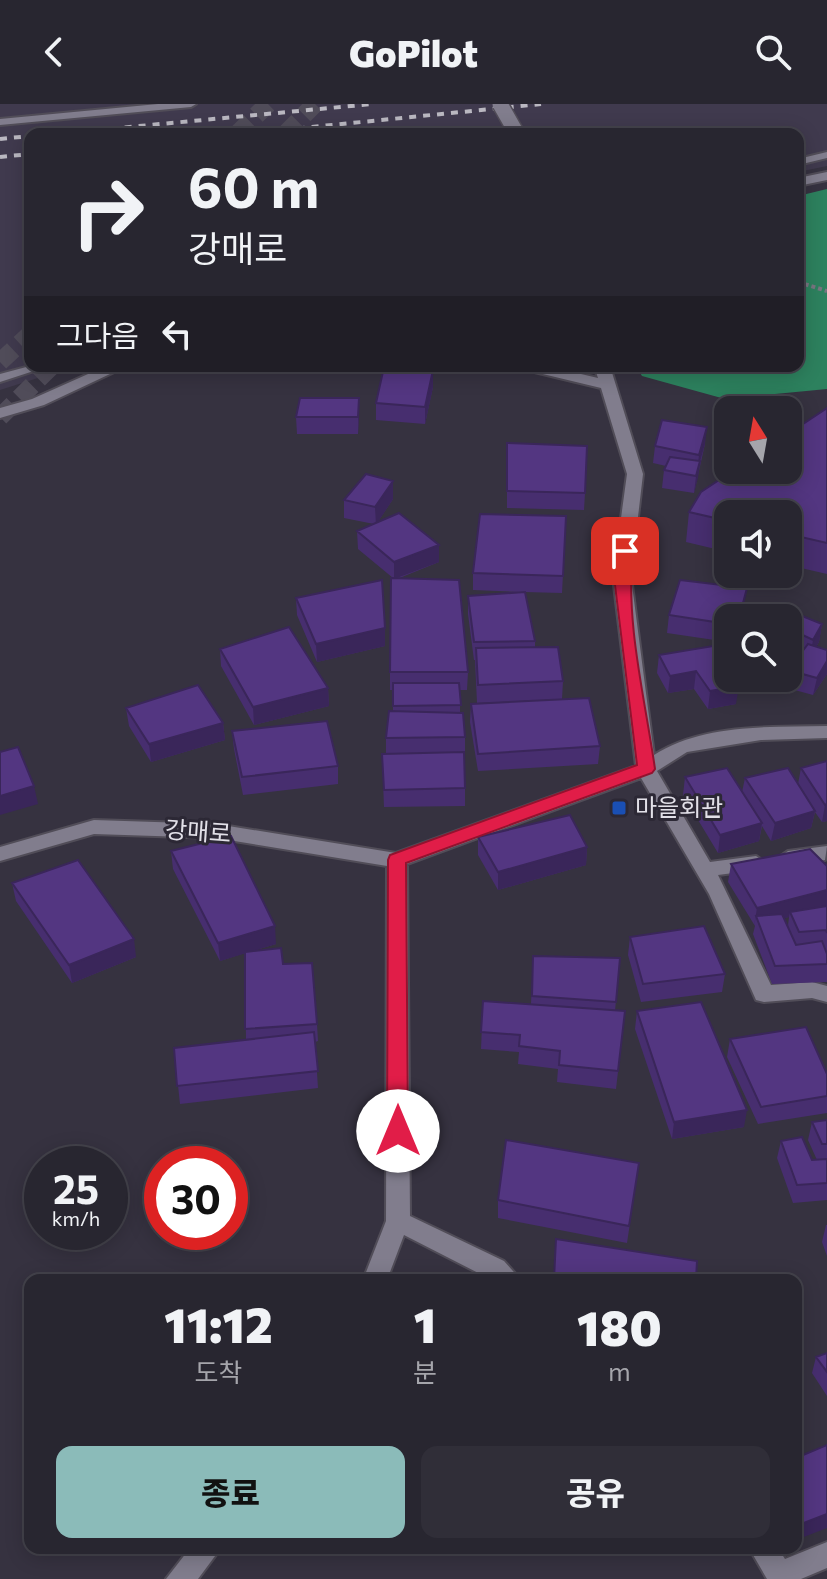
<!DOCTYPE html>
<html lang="ko">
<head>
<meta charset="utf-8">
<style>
	body { margin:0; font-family:Commissioner,"Noto Sans KR",sans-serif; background:#302e38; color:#f1f3f6; height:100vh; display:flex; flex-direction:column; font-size:30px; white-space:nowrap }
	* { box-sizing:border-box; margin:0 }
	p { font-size:26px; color:#a5a5ab }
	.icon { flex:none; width:44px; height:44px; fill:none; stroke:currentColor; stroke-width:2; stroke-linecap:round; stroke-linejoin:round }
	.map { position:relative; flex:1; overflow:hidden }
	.side { position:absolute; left:24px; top:1170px; width:778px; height:280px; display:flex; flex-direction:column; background:#282630; border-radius:16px; box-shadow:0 4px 20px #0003,0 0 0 2px #44434c }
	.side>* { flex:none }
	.hud { position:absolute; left:24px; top:24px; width:780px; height:244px; border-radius:16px; box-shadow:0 4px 20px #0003,0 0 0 2px #44434c; background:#282630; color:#f1f3f6; overflow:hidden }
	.needle { width:52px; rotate:349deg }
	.buttons { position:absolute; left:714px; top:292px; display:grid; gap:16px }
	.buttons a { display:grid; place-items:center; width:88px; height:88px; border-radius:16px; background:#282630; box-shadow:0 4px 20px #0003,0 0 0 2px #44434c; font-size:40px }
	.speed { position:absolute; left:24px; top:1042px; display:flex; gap:16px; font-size:40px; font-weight:700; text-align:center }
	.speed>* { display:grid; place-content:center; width:104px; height:104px; border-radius:50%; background:#282630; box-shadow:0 4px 20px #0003,0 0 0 2px #44434c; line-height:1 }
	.speed small { font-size:20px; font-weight:400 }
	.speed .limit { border:12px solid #d22; background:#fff; color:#111 }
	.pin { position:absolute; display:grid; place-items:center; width:68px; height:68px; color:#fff; margin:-34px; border-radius:16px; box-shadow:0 4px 12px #0006 }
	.me { position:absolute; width:88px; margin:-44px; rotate:0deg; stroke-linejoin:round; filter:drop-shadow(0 0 6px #0008) }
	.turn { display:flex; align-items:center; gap:28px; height:168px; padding:0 32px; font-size:36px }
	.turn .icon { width:104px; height:104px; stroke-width:2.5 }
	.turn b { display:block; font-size:56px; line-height:68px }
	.then { display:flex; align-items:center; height:76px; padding:0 32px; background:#0003; gap:16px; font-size:30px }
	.eta { display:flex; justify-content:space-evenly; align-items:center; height:136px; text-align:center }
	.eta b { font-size:48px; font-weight:800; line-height:56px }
	.primary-button { display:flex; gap:16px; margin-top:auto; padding:16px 32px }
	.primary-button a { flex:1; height:92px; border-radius:16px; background:#8bbbb9; color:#111; font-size:32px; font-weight:800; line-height:92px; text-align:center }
	.primary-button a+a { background:#302e38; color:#f1f3f6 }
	header { display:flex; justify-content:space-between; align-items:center; height:104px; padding:0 32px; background:#282630; font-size:36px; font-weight:800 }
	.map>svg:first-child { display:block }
	.built { fill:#403a4e }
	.forest { fill:#2d815e }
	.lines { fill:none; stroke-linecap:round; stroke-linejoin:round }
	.highway-tunnel { stroke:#504c59; stroke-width:18; stroke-dasharray:18 9; stroke-linecap:butt }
	.lane-casing { stroke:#514d58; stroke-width:4 }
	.street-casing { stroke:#514d58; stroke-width:4 }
	.path { stroke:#787580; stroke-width:4; stroke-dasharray:4 3; stroke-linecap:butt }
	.lane { fill:#817d8d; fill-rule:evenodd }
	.street { fill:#817d8d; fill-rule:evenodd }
	.rail { stroke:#bab8c1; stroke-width:4; stroke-dasharray:7 7; stroke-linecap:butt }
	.street-bridge-casing { stroke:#514d58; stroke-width:18; stroke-linecap:butt }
	.street-bridge { stroke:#817d8d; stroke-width:15 }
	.wall { fill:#472e6f; fill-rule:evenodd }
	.shaded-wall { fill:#3a265a }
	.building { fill:#533681; stroke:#3a265a; stroke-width:2 }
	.route { fill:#e11d48; stroke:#92132f; stroke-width:2 }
	.transit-dot { fill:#1a4fb4; stroke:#2c2835; stroke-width:3 }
	.labels { text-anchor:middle; stroke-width:6; stroke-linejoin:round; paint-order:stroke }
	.poi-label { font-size:24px; fill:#e2e0e8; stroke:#2c2835; text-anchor:start }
	.street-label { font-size:24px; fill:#e2e0e8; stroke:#2c2835 }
</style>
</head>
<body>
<header><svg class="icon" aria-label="back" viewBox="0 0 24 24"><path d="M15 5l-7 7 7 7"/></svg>GoPilot<svg class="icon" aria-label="search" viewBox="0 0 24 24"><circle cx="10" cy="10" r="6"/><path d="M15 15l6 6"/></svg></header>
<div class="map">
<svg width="827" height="1475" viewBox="0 0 827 1475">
	<rect width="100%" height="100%" fill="#363240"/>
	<path class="built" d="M0 0H827V62L798 68V30H30V262H76L0 286Z"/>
	<path class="forest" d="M827 85V285L725 295 642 272 636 262H798V92Z"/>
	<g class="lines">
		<path class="highway-tunnel" d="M237 30 268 0
			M285 30 315 0
			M0 258 30 230
			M0 313 52 262"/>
		<g class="lane-casing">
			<path id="lane" d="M158 0H196L191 3 0 21V15Z
				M827 48V54L798 61V55Z
				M30 262H49L0 278V270Z"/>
		</g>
		<g class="street-casing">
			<path id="street" d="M827 68V76L798 82V74Z
				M106 262H127L44 301 0 314V304L32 295Z
				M519 262H547L598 274 594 262H610L643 370 631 473 654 651C702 620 771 623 827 622V634L761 636 687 648 657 667 710 758 756 752 766 759 756 766 718 771 771 881 812 878 827 882V898L812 894 764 898 756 896 709 790 641 674 407 760 410 1112 504 1157 521 1176H492L404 1131 387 1176H363L386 1117 387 762 216 734 94 730 0 757V743L94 716 216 720 396 749 636 662 613 473 627 370 601 284 522 265Z
				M827 742 825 756 788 761 778 754 788 747Z
				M827 1438V1464L801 1475H767L749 1444H778L785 1455Z
				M190 1444H221L198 1475H166Z"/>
		</g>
		<path class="path" d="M798 178 827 187"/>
		<use href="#lane" class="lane"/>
		<use href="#street" class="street"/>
		<path class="rail" d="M55 30 372 0
			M242 30 541 0
			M0 35 30 32
			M0 53 30 50"/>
		<g class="street-bridge-casing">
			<path id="street-bridge" d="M500 0 517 30"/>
		</g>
		<use href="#street-bridge" class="street-bridge"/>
	</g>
	<path class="wall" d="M433 266V283L425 320 376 316V299Z
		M827 304V470L788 461V410H728V448L686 438 689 408Z
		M359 311 358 330H297L296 313Z
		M507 339 585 389 584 406 507 404Z
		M705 340 694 389 662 384 664 366 666 362 653 359 655 342Z
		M393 377V395L377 419 439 441V458L397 475 468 568 467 586H460V609L465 633V702L384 703 382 650H386V634L393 608V586H390V568L393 474 358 445 357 427 374 420 344 414V396Z
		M566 412 562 489 525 488 535 537V543L563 577 562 595 477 599 475 556H474L468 510V492L519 488 473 486V469Z
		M296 494 385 542 317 558 297 511Z
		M744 502 741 514H728V538L667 529 669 511Z
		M788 514 822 520 819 538 816 543 827 546V570L813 591 765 578 766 574H788V550L798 553 801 549 788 543Z
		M719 541 736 600 708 605 694 585 668 589 657 569 659 551Z
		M220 545 328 584 329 602 254 621 221 562Z
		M471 600 600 642 598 660 478 667 470 618Z
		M126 604 223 619 225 636 151 658 129 622Z
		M232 627 338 662V680L243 691 234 645Z
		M827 657V717L822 718 815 708 811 724 771 737 762 722 759 737 718 749 683 691 685 673 742 688 745 674 798 680 801 664Z
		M478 733 587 743 586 761 498 786 478 751Z
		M171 747 276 840 252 847 283 860 317 920 318 937 315 938 318 984 180 1000 174 944 246 936 245 849 220 857 173 765Z
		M731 760 827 762V878L772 880 753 830 755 822 728 778ZM789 813 788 822 784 814Z
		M12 779 136 853 72 879 16 797Z
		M630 833 725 870 722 888 641 898 628 851Z
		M533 852 620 854 615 907H625L616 985 557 978 558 965 518 960 519 948 481 945 483 897 531 900Z
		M637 907 744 1023 672 1035 635 925Z
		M730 935 827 970V1009L758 1020 727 953Z
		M827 1016V1096L793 1099 777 1054 781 1037 812 1056H817L808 1036 812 1018Z
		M639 1059 627 1139 498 1114V1096Z
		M826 1121H827V1152L822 1138Z
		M827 1249V1292L812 1269 816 1253Z"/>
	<path class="shaded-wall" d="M433 266V283L425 320V303Z
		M359 294V311L358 330V313Z
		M707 323 705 340 697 368 699 351Z
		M700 357 698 374 694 389 696 372Z
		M393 377V395L376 421 375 403Z
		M439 441V458L394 475V458Z
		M747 484 741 514H739Z
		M822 520 819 538 810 554 813 536Z
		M385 524V542L317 558 316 540Z
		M827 557V570L813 591 817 574Z
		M696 567 694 585 668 589 670 572Z
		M739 582 736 600 708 605 710 587Z
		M328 584 329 602 254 621 253 603Z
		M223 619 225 636 151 658 149 640Z
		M34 682 38 700 0 711V692Z
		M827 700V717L822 718 825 701Z
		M815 707 811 724 771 737 775 719Z
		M762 719 759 737 718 749 720 731Z
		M587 743 586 761 498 786V768Z
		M827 786V803L790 808 789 813 759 821 756 812 754 822 757 804Z
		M275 822 276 840 220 857 218 839Z
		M134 835 136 853 72 879 69 861Z
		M747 1006 744 1023 672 1035 674 1018Z
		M827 1410V1424L796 1436V1422Z"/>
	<path class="building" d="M384 263 433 266 425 303 376 299Z
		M300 294H359L358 313H296Z
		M827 304V439L788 430V410H728V417L689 408 701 388 734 366H788V330Z
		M662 316 707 323 699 351 655 342Z
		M507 339 587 342 585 389 507 387Z
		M670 353 700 357 696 372 664 366Z
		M366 370 393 377 375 403 344 396Z
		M399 409 439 441 394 458 357 427Z
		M480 410 566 412 563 472 473 469Z
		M391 474 459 476 468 568H390Z
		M382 476 385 524 316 540 296 494Z
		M680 476 747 484 739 514H728V520L669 511Z
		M525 488 535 537 474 538 468 492Z
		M775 501 822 520 813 536 788 524V514H764Z
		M289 523 328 584 253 603 220 545Z
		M808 540 827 546V557L817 574 788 566V550L798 553Z
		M719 541 728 559V574H735L739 582 710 587 696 567 670 572 659 551Z
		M558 543 563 577 478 581 476 544Z
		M393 579H459L461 601 393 602Z
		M198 581 223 619 149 640 126 604Z
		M589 594 600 642 478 650 471 600Z
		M389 607 463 609 465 633 386 634Z
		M327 617 338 662 242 673 232 627Z
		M18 643 34 682 0 692V648Z
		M464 648 465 684 384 686 382 650Z
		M827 657V700L825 701 801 664Z
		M727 664 762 719 720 731 685 673Z
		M788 664 815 707 775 719 745 674Z
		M570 711 587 743 498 768 478 733Z
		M231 732 275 822 218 839 171 747Z
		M810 745 827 762V786L757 804 731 760Z
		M78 756 134 835 69 861 12 779Z
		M827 802V829L826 826 799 828 790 808Z
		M782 810 796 841 822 837 827 850V860L775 862 756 812Z
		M704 822 725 870 643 880 630 833Z
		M281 844 283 860 312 859 317 920 245 925V848Z
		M533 852 620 854 616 898 532 892Z
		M483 897 625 907 618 967 559 961 560 947 519 942 520 931 481 928Z
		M701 898 747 1006 674 1018 637 907Z
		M806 923 827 970V992L761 1003 730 935Z
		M314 928 318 967 177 982 174 944Z
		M827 1016V1040H822L812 1018Z
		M802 1033 812 1056 827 1055V1079L797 1081 781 1037Z
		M506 1036 639 1059 629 1122 498 1096Z
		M556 1135 697 1157 696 1176 554 1175Z
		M827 1249V1268L816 1253Z
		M827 1341V1410L796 1422V1354Z"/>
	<path class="route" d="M625 442 633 447C625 518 645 594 655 665L652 669 406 759 408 1027 398 1035 390 1033 387 1027 388 756 390 751 637 661 614 473 617 447Z"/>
	<rect class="transit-dot" x="611" y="696" width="16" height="16" rx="4"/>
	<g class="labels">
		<g class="poi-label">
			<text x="635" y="712">마을회관</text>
		</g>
		<g class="street-label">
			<text transform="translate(198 728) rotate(4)" y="8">강매로</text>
		</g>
	</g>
</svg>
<div class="buttons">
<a><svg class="needle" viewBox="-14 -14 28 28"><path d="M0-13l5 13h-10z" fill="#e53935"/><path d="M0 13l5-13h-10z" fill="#a5a5ab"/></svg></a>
<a><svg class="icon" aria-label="sound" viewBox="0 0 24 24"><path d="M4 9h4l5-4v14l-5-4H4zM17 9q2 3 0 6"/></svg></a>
<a><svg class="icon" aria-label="search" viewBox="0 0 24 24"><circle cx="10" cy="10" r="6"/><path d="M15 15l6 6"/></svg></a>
</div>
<div class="speed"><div>25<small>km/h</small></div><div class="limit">30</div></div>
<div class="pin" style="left:625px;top:447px;background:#d93025"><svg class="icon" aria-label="arrive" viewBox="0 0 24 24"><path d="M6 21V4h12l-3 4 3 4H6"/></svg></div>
<svg class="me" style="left:398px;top:1027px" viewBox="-20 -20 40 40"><circle r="19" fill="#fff"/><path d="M0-13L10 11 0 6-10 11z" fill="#e11d48"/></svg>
<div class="hud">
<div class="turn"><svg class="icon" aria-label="right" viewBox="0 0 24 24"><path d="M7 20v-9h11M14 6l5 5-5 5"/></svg><div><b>60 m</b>강매로</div></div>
<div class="then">그다음<svg class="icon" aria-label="left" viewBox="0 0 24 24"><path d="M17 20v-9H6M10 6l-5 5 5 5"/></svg></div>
</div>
<section class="side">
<div class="eta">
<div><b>11:12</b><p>도착</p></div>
<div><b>1</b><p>분</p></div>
<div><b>180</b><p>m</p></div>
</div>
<div class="primary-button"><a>종료</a><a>공유</a></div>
</section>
</div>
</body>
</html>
